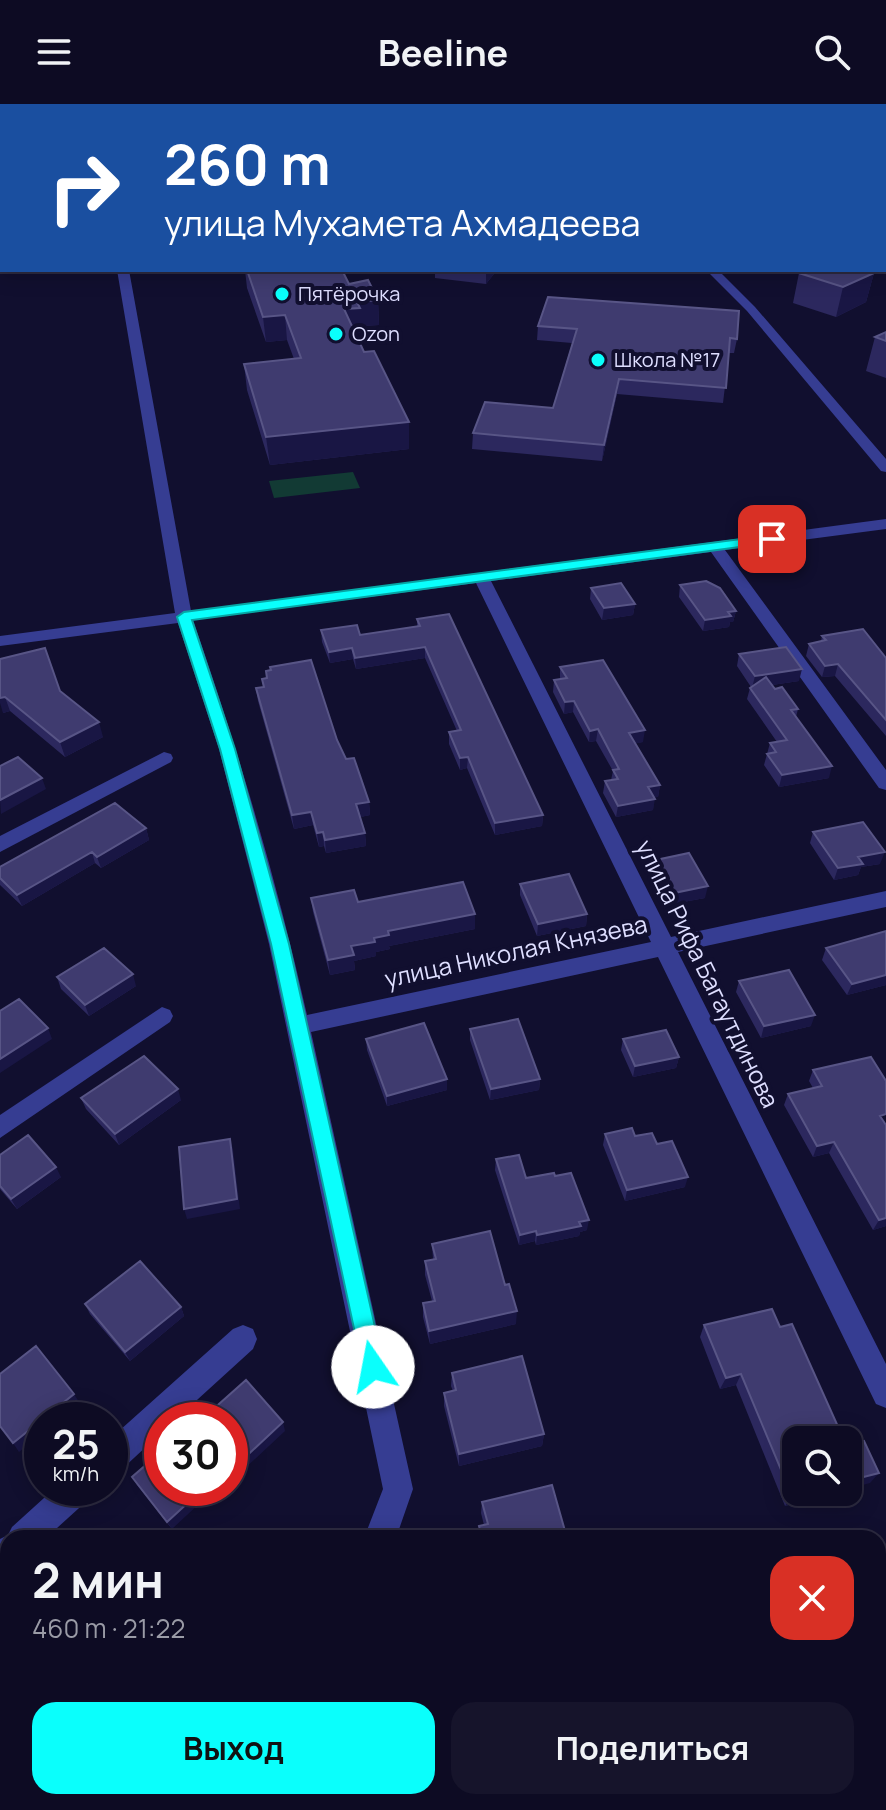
<!DOCTYPE html>
<html lang="ru">
<head>
<meta charset="utf-8">
<style>
	body { margin:0; font-family:Manrope,sans-serif; background:#16142b; color:#f1f3f6; height:100vh; display:flex; flex-direction:column; font-size:30px; white-space:nowrap }
	* { box-sizing:border-box; margin:0 }
	p { font-size:26px; color:#9a9ba6 }
	.icon { flex:none; width:44px; height:44px; fill:none; stroke:currentColor; stroke-width:2; stroke-linecap:round; stroke-linejoin:round }
	.map { position:relative; flex:1; overflow:hidden }
	.sheet { position:absolute; left:0px; top:1426px; width:886px; height:280px; display:flex; flex-direction:column; background:#0d0b23; border-radius:24px 24px 0 0; box-shadow:0 4px 20px #0003,0 0 0 2px #2d2b41 }
	.sheet>* { flex:none }
	.guide { position:absolute; left:0px; top:0px; width:886px; height:168px; box-shadow:0 4px 20px #0003,0 0 0 2px #2d2b41; background:#1a4fa0; color:#fff; overflow:hidden }
	.fabs { position:absolute; left:782px; top:1322px; display:grid; gap:16px }
	.fabs a { display:grid; place-items:center; width:80px; height:80px; border-radius:16px; background:#0d0b23; box-shadow:0 4px 20px #0003,0 0 0 2px #2d2b41; font-size:40px }
	.speed { position:absolute; left:24px; top:1298px; display:flex; gap:16px; font-size:40px; font-weight:700; text-align:center }
	.speed>* { display:grid; place-content:center; width:104px; height:104px; border-radius:50%; background:#0d0b23; box-shadow:0 4px 20px #0003,0 0 0 2px #2d2b41; line-height:1 }
	.speed small { font-size:20px; font-weight:400 }
	.speed .limit { border:12px solid #d22; background:#fff; color:#111 }
	.pin { position:absolute; display:grid; place-items:center; width:68px; height:68px; color:#fff; margin:-34px; border-radius:16px; box-shadow:0 4px 12px #0006 }
	.me { position:absolute; width:88px; margin:-44px; rotate:348deg; stroke-linejoin:round; filter:drop-shadow(0 0 6px #0008) }
	.turn { display:flex; align-items:center; gap:28px; height:168px; padding:0 32px; font-size:36px }
	.turn .icon { width:104px; height:104px; stroke-width:2.5 }
	.turn b { display:block; font-size:56px; line-height:68px }
	.round { display:grid; place-items:center; flex:none; width:84px; height:84px; border-radius:24px; background:#16142b }
	.head { display:flex; align-items:center; justify-content:space-between; height:136px; padding:0 32px }
	h1 { font-size:48px; font-weight:700; line-height:60px }
	.cta { display:flex; gap:16px; margin-top:auto; padding:16px 32px }
	.cta a { flex:1; height:92px; border-radius:24px; background:#0afffc; color:#111; font-size:32px; font-weight:700; line-height:92px; text-align:center }
	.cta a+a { background:#16142b; color:#f1f3f6 }
	header { display:flex; justify-content:space-between; align-items:center; height:104px; padding:0 32px; background:#0d0b23; font-size:36px; font-weight:700 }
	.map>svg:first-child { display:block }
	.green { fill:#123a34 }
	.lines { fill:none; stroke-linecap:round; stroke-linejoin:round }
	.minor { fill:#363d92; fill-rule:evenodd }
	.wall { fill:#2c285e }
	.shaded-wall { fill:#191644 }
	.building { fill:#3f3b6f; stroke:#585586; stroke-width:2 }
	.route { fill:#0afffc; stroke:#06a6a4; stroke-width:2 }
	.poi-dot { fill:#0afffc; stroke:#110f2f; stroke-width:3 }
	.labels { text-anchor:middle; stroke-width:8; stroke-linejoin:round; paint-order:stroke }
	.far-poi-label { font-size:20px; fill:#dedeff; stroke:#110f2f; text-anchor:start }
	.street-label { font-size:24px; fill:#dedeff; stroke:#110f2f }
</style>
</head>
<body>
<header><svg class="icon" aria-label="menu" viewBox="0 0 24 24"><path d="M4 6h16M4 12h16M4 18h16"/></svg>Beeline<svg class="icon" aria-label="search" viewBox="0 0 24 24"><circle cx="10" cy="10" r="6"/><path d="M15 15l6 6"/></svg></header>
<div class="map">
<svg width="886" height="1706" viewBox="0 0 886 1706">
	<rect width="100%" height="100%" fill="#110f2f"/>
	<path class="green" d="M353 368 360 384 274 394 269 377Z"/>
	<g class="lines">
		<path class="minor" d="M90 0H98L99 2H91Z
			M535 0H544L545 2H536Z
			M0 97H2L0 104Z
			M117 166H129L191 507 886 415V425L725 446 886 666V686L879 684 711 448 491 477 671 833 886 787V803L678 848 886 1260V1304L876 1300 658 853 311 928 413 1385 396 1434H364L383 1385 269 840 219 645 178 519 0 542V532L175 509ZM476 479 651 838 307 911C277 777 238 646 193 516Z
			M706 166H718L755 203 886 355V368L881 367 747 207Z
			M164 648 171 650 173 654 171 658 0 748V732Z
			M162 903 170 906 173 912 170 918 0 1034V1011Z
			M243 1221 253 1225 257 1235 253 1245 175 1316H162V1328L121 1366 110 1370V1335L233 1225Z
			M55 1384H93L89 1395 46 1434H8V1467L0 1471V1435L8 1431 12 1423Z
			M247 1698H283L279 1706H243Z
			M486 1698H531L535 1706H490Z"/>
	</g>
	<path class="wall" d="M298 0H331V2H299Z
		M245 166 349 180 378 196 379 221 361 222V229H355L409 345 270 361 247 286 244 260 294 255 287 236 266 238 247 184Z
		M435 166H497L486 180 435 174Z
		M799 169H874L866 198 836 213 793 199Z
		M538 222 737 235 734 249H729L723 299 617 290 602 357 472 345 473 329 553 304 572 239 537 236Z
		M886 228V274L866 267 875 233Z
		M680 481 736 507 733 518H730L729 523 703 527 679 493Z
		M591 484 635 500 633 511 602 516 590 495Z
		M417 515 543 711 542 722 495 731 467 664 460 666 449 640V628L457 627 425 554 356 565 353 555 330 559 322 538 321 526 360 531 417 522Z
		M822 532 886 554V632L835 572 822 573 806 552 809 540 821 537Z
		M739 550 799 577 772 581 798 605 796 613 829 674 779 683 764 661 770 639 777 638 747 595 750 584 751 583 737 562Z
		M0 555 60 587 103 633 65 653 10 607 3 609Z
		M560 563 643 638 635 639 660 681 658 693H654L653 706 616 713 603 689 605 677 611 676 613 667 596 637 589 638 573 608 564 610 553 588 554 576 560 575Z
		M266 567 337 636 346 655 369 698 370 711 360 713 365 729 366 742 326 749 324 742 319 743 313 721 294 725 258 597 256 584 263 583 262 575H267Z
		M146 724 149 736 101 764 95 759 22 802 0 781V763Z
		M813 728 880 760 861 763 858 771 834 776 810 739Z
		M651 757 705 794 667 801 649 768Z
		M520 780 587 810 586 822 537 832 520 791Z
		M311 794 475 810V825L389 842 390 845 376 848V852L354 857 355 866 330 871 313 808Z
		M886 827V881L847 891 822 856 826 844Z
		M57 873 136 882 89 912 61 885Z
		M739 877 811 922 761 934 736 888Z
		M470 925 540 975 539 986 490 996 470 936Z
		M366 935 447 975V986L387 1002 367 946Z
		M623 935 679 953 676 964 633 973 621 946Z
		M871 953 886 1122 873 1126 829 1049 813 1053 784 1001 788 990 813 984 809 977 813 966Z
		M81 994 181 996 119 1041 86 1005Z
		M605 1030 635 1032 657 1040 685 1083 625 1097 603 1041Z
		M0 1051 61 1073 17 1105 0 1085Z
		M496 1055 526 1074 587 1126 580 1128 579 1132 536 1141 535 1137 519 1141 495 1066Z
		M432 1140 516 1220 430 1240 423 1213V1199L432 1197 425 1171V1157L433 1155Z
		M85 1200 181 1203 184 1212 130 1257 90 1210Z
		M704 1221 780 1223 796 1388H837L785 1402 736 1281 720 1285 700 1233Z
		M452 1269 544 1330 542 1342 459 1362 444 1302V1289L453 1287 451 1282Z
		M162 1347 172 1425 137 1381 132 1373Z
		M482 1398 567 1434H479V1422L484 1421 481 1409Z"/>
	<path class="shaded-wall" d="M486 166H497L486 180Z
		M874 169 866 198 836 213 843 183Z
		M378 196 379 221 361 222V229L346 230 344 205 357 198Z
		M285 211 287 236 266 238 263 213Z
		M619 275 617 290 602 357 604 341Z
		M409 318V345L270 361 266 333Z
		M635 500 633 511 602 516 604 504Z
		M736 507 733 518H730L729 523 703 527 705 516 728 508Z
		M425 543V554L356 565 355 554Z
		M352 544 353 555 330 559 329 548Z
		M838 560 835 572 822 573 825 562Z
		M802 565 799 577 752 584 755 572Z
		M5 593 10 607 3 609 0 599V594Z
		M574 597 573 608 564 610 565 598Z
		M99 618 103 633 65 653 60 638Z
		M598 625 596 637 589 638 590 627Z
		M645 626 643 638 628 641 629 629Z
		M468 653 467 664 460 666V654Z
		M832 662 829 674 779 683 782 671Z
		M42 674 46 685 1 710 0 696Z
		M660 681 658 693 646 695 648 683Z
		M655 695 653 706 616 713 618 702Z
		M369 698 370 711 357 714 356 700Z
		M311 708 313 721 294 725 292 711Z
		M543 711 542 722 495 731V719Z
		M146 724 149 736 101 764 97 753Z
		M323 728 324 742 319 743 317 729Z
		M365 729 366 742 326 749 325 736Z
		M92 748 95 759 22 802 17 791Z
		M885 748 880 760 861 763 858 771 834 776 838 764 858 753Z
		M708 782 705 794 667 801 669 790Z
		M475 810V825L389 842 390 845 376 848V852L354 857 355 866 330 871 328 856 351 842 388 827Z
		M587 810 586 822 537 832 538 820Z
		M133 870 136 882 89 912 85 901Z
		M886 871V881L847 891 852 880Z
		M815 911 811 922 761 934 764 922Z
		M48 924 52 935 0 969V955Z
		M679 953 676 964 633 973 635 962Z
		M447 975V986L387 1002V992Z
		M540 975 539 986 490 996 491 985Z
		M178 985 181 996 119 1041 115 1030Z
		M230 1035 233 1045 240 1105 187 1115 184 1105Z
		M834 1038 829 1049 813 1053 817 1042Z
		M56 1063 61 1073 17 1105 11 1095Z
		M688 1073 685 1083 625 1097 627 1086Z
		M886 1114V1122L873 1126 879 1116Z
		M589 1116 587 1126 580 1128 579 1132 536 1141 537 1131Z
		M536 1127 535 1137 519 1141 520 1131Z
		M181 1203 184 1212 130 1257 125 1248Z
		M517 1207 516 1220 430 1240 429 1227Z
		M741 1270 736 1281 720 1285 726 1274Z
		M74 1290 79 1298 58 1316H42V1329L19 1348 13 1339Z
		M283 1318 285 1327 241 1368 238 1360Z
		M544 1330 542 1342 459 1362V1350Z
		M235 1356 238 1364 230 1372V1361Z
		M879 1369 870 1379 848 1385V1377Z
		M204 1384H216L172 1425 167 1418Z
		M807 1388H837L785 1402 792 1392Z
		M886 1605V1609L878 1611V1608Z"/>
	<path class="building" d="M804 0H854L851 2H798Z
		M247 166H342L349 180 368 176 378 196 357 198 360 204 344 205 364 248 374 247 409 318 266 333 244 260 301 254 285 211 263 213Z
		M806 166H866L874 169 843 183 799 169Z
		M548 193 739 207 737 235 730 234 726 284 619 275 604 341 473 329 485 298 553 304 577 225 538 222Z
		M886 228V237L875 233Z
		M706 477 720 484 736 507 728 508 731 512 705 516 680 481Z
		M621 479 635 500 604 504 591 484Z
		M449 510 543 711 495 719 468 653 460 654 449 628 461 626 425 543 355 554 352 544 329 548 321 526 357 521 360 531 420 522 417 515Z
		M863 525 886 554V616L838 560 825 562 809 540 826 536 822 532Z
		M786 543 802 565 755 572 739 550Z
		M45 544 60 587 99 618 60 638 5 593 0 594V555Z
		M311 556 337 636 346 655 354 654 369 698 356 700 365 729 325 736 323 728 317 729 311 708 292 711 256 584 264 583 262 575 267 574 266 567 271 566 270 563Z
		M603 556 645 626 629 629 660 681 648 683 655 695 618 702 605 677 618 675 613 666 619 665 598 625 590 627 574 597 565 598 554 576 567 574 560 563Z
		M766 573 775 585 782 583 798 605 791 606 832 662 782 671 767 650 776 648 770 639 787 636 750 584Z
		M18 653 42 674 0 696V662Z
		M115 699 146 724 97 753 92 748 17 791 0 774V763Z
		M863 718 885 748 858 753 863 760 838 764 813 728Z
		M689 749 708 782 669 790 651 757Z
		M569 770 587 810 538 820 520 780Z
		M463 778 475 810 388 827 389 831 374 834 375 838 351 842 354 851 328 856 311 794 354 786 358 798Z
		M886 827V871L852 880 826 844Z
		M104 844 133 870 85 901 57 873Z
		M789 866 815 911 764 922 739 877Z
		M19 895 48 924 0 955V907Z
		M518 915 540 975 491 985 470 925Z
		M424 919 447 975 387 992 366 935Z
		M666 926 679 953 635 962 623 935Z
		M144 952 178 985 115 1030 81 994Z
		M871 953 886 977V1010L880 1012 886 1021V1114L879 1116 834 1038 817 1042 788 990 822 982 813 966Z
		M632 1024 635 1032 652 1029 657 1040 672 1037 688 1073 627 1086 605 1030Z
		M28 1031 56 1063 11 1095 0 1082V1051Z
		M230 1035 237 1095 184 1105 179 1043Z
		M519 1051 526 1074 554 1069 555 1072 571 1069 589 1116 579 1118 581 1122 537 1131 536 1127 520 1131 496 1055Z
		M490 1127 505 1181 509 1180 517 1207 429 1227 423 1199 435 1197 425 1157 436 1155 432 1140Z
		M140 1157 181 1203 125 1248 85 1200Z
		M772 1205 780 1223 792 1220 844 1336H796V1388H807L792 1392 741 1270 726 1274 704 1221Z
		M36 1242 74 1290 13 1339 0 1322V1270Z
		M522 1252 544 1330 459 1350 444 1289 456 1286 452 1269Z
		M246 1276 283 1318 238 1360 235 1356 230 1361V1316H201Z
		M864 1337 879 1369 848 1377V1341Z
		M162 1347V1384H204L167 1418 132 1373Z
		M552 1381 567 1434H482L479 1422 488 1420 482 1398Z
		M886 1475V1605L878 1608V1477Z"/>
	<path class="route" d="M772 431 777 432V438L192 516 235 645 289 840 384 1263 381 1271 373 1274 364 1271 271 840 220 645 177 513 184 508Z"/>
	<g class="poi-dot">
		<circle cx="282" cy="190" r="8"/>
		<circle cx="336" cy="230" r="8"/>
		<circle cx="598" cy="256" r="8"/>
	</g>
	<g class="labels">
		<g class="far-poi-label">
			<text x="298" y="197">Пятёрочка</text>
			<text x="352" y="237">Ozon</text>
			<text x="614" y="263">Школа №17</text>
		</g>
		<g class="street-label">
			<text transform="translate(516 848) rotate(-12)" y="8">улица Николая Князева</text>
			<text transform="translate(707 870) rotate(64)" y="8">улица Рифа Багаутдинова</text>
		</g>
	</g>
</svg>
<div class="fabs">
<a><svg class="icon" aria-label="search" viewBox="0 0 24 24"><circle cx="10" cy="10" r="6"/><path d="M15 15l6 6"/></svg></a>
</div>
<div class="speed"><div>25<small>km/h</small></div><div class="limit">30</div></div>
<div class="pin" style="left:772px;top:435px;background:#d93025"><svg class="icon" aria-label="arrive" viewBox="0 0 24 24"><path d="M6 21V4h12l-3 4 3 4H6"/></svg></div>
<svg class="me" style="left:373px;top:1263px" viewBox="-20 -20 40 40"><circle r="19" fill="#fff"/><path d="M0-13L10 11 0 6-10 11z" fill="#0afffc"/></svg>
<div class="guide">
<div class="turn"><svg class="icon" aria-label="right" viewBox="0 0 24 24"><path d="M7 20v-9h11M14 6l5 5-5 5"/></svg><div><b>260 m</b>улица Мухамета Ахмадеева</div></div>
</div>
<section class="sheet">
<div class="head"><div><h1>2 мин</h1><p>460 m · 21:22</p></div><a class="round" style="background:#d93025;color:#fff"><svg class="icon" aria-label="close" viewBox="0 0 24 24"><path d="M6 6l12 12M18 6L6 18"/></svg></a></div>
<div class="cta"><a>Выход</a><a>Поделиться</a></div>
</section>
</div>
</body>
</html>
